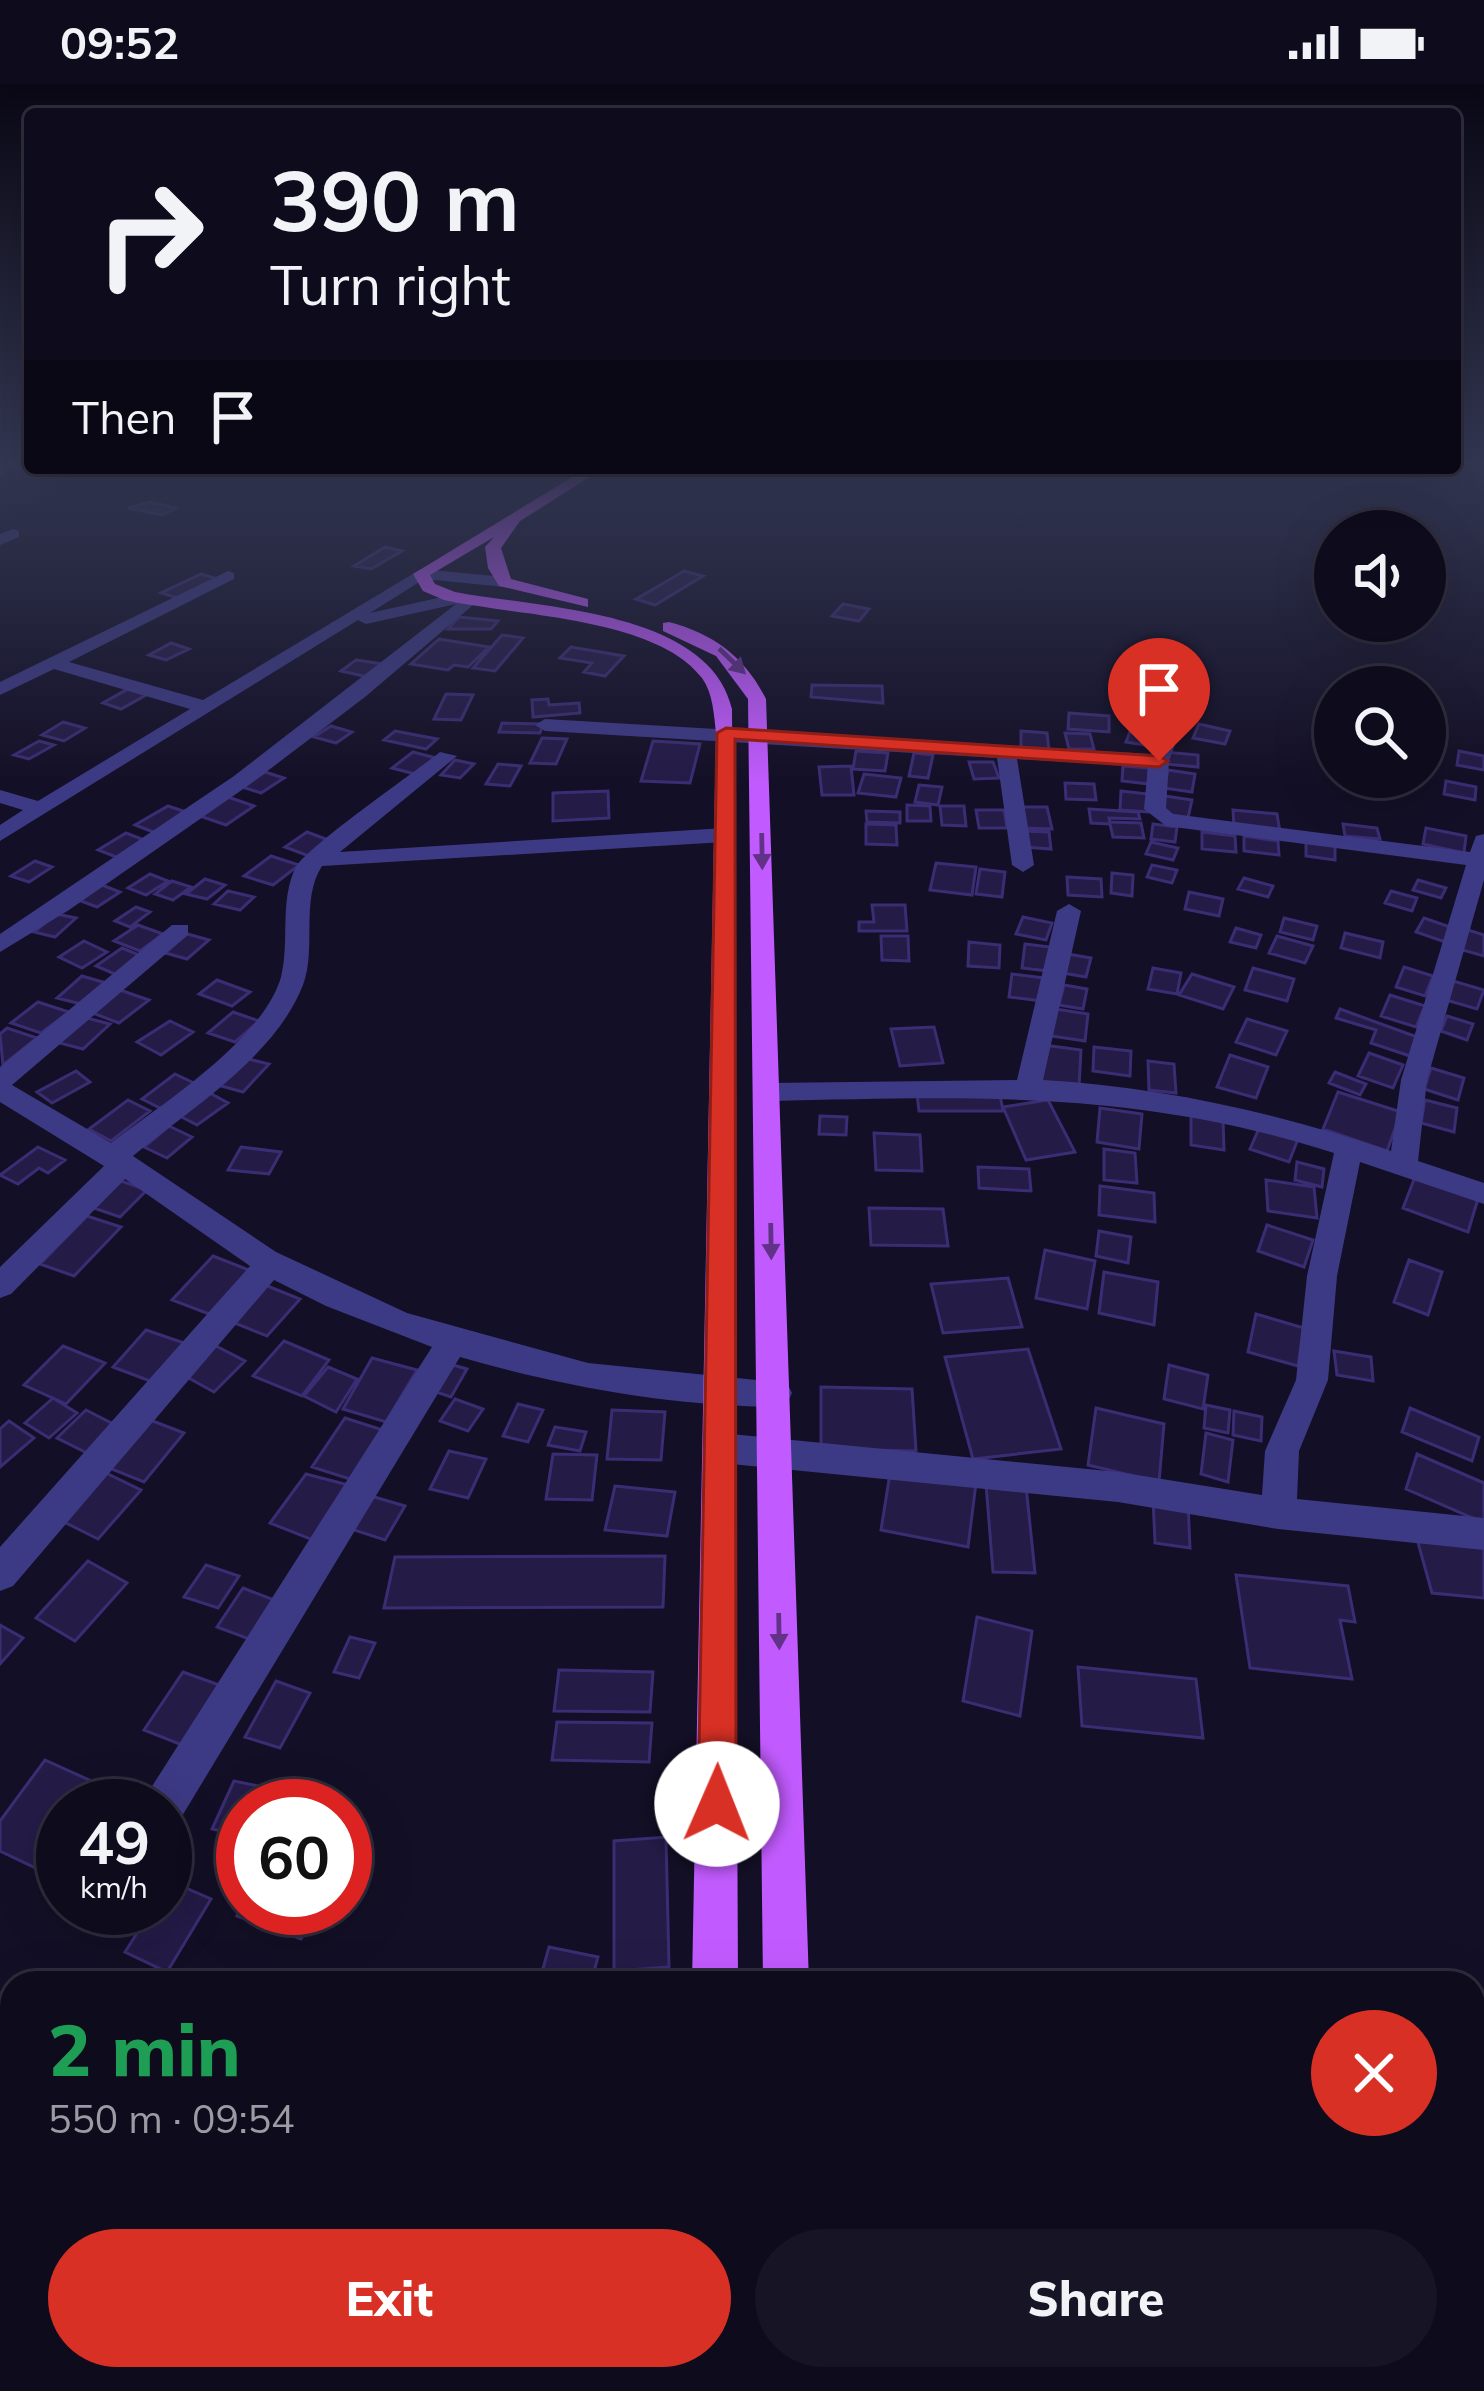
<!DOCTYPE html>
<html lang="en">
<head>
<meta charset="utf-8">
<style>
	body { margin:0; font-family:Mulish,sans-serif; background:#171425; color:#f1f3f6; height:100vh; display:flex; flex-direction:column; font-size:45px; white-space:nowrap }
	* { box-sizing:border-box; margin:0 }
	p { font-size:39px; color:#9b9ba3 }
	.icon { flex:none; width:66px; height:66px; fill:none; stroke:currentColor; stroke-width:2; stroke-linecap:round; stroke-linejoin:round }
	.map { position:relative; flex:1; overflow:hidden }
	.drawer { position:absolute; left:0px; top:1887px; width:1485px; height:420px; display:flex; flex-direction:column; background:#0e0b1c; border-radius:36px 36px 0 0; box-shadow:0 12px 48px #0002,0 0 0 3px #2e2b3b }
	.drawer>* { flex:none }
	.banner { position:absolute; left:24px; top:24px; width:1437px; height:366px; border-radius:12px; box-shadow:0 12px 48px #0002,0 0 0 3px #2e2b3b; background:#0e0b1c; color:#f1f3f6; overflow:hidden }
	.controls { position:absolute; left:1314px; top:426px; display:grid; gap:24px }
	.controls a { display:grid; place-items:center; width:132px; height:132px; border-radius:50%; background:#0e0b1c; box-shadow:0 12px 48px #0002,0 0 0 3px #2e2b3b; font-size:60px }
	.speed { position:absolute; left:36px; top:1695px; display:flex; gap:24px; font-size:60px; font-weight:700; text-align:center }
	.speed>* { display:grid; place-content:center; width:156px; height:156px; border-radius:50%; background:#0e0b1c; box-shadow:0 12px 48px #0002,0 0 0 3px #2e2b3b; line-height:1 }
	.speed small { font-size:30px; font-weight:400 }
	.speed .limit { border:18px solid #d22; background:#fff; color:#111 }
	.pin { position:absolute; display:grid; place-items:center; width:102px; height:102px; color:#fff; margin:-123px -51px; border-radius:50% 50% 50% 0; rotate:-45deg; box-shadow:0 0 12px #0007 }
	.pin .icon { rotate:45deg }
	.me { position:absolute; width:132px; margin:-66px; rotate:1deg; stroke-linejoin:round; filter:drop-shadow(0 0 9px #0008) }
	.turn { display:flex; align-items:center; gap:42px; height:252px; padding:0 48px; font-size:54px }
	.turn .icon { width:156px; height:156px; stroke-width:2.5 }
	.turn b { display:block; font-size:84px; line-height:102px }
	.then { display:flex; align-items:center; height:114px; padding:0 48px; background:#0003; gap:24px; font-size:45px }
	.round { display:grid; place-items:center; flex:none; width:126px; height:126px; border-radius:63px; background:#171425 }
	.head { display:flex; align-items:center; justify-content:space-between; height:204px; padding:0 48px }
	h1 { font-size:72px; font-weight:800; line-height:90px; color:#1e9e55 }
	.cta { display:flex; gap:24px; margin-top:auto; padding:24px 48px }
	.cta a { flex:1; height:138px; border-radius:72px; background:#d93025; color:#fff; font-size:48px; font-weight:800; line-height:138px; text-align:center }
	.cta a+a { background:#171425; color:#f1f3f6 }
	.status { display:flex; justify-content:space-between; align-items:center; height:84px; padding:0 60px; background:#0e0b1c; direction:ltr }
	.status svg { height:33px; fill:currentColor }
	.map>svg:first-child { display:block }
	.building { fill:#241b47; stroke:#3b2d73; stroke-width:3 }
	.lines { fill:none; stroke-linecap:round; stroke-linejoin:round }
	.minor { fill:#3d3a85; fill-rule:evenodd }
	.major { fill:#c25bff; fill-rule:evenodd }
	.oneway { fill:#623188 }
	.route { fill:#d93025; stroke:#8d1f18; stroke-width:3 }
</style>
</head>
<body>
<div class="status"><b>09:52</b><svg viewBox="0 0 49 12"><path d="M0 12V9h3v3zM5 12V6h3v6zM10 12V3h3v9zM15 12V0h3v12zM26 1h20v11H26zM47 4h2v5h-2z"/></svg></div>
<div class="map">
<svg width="1484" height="2307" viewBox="0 0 1484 2307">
	<rect width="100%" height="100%" fill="#130f26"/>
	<path class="building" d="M150 418 176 424 162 431 128 424Z
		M385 463 402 467 371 485 354 482Z
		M684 487 703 492 655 521 636 515Z
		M201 490 218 495 178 514 161 509Z
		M843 520 869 525 859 537 832 532Z
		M459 533 498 537 491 545H448Z
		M502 551 523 554 495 587 473 584Z
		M439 555 489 563 468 583 454 581 448 586 411 580Z
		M171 559 189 565 166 576 149 571Z
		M571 563 624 572 605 592 584 588 592 579 560 574Z
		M356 576 383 580 368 593 341 587Z
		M812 601 882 602 883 619 811 613Z
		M128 605 146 611 121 625 103 619Z
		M446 610 473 611 461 636 434 635Z
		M548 615 549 621 579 619 580 629 533 633 532 616Z
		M1069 629 1109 632V648L1068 645Z
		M63 638 85 644 64 657 42 651Z
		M502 639 543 640 540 649 499 648Z
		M1199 640 1230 647 1225 660 1193 654Z
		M331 642 352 648 336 659 314 653Z
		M1131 645 1157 649 1152 662 1126 658Z
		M395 647 437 655 426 665 384 656Z
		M1021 647 1047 649 1049 666 1021 664Z
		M1065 649 1090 650 1094 665H1069Z
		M542 654 567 655 556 680 530 679Z
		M39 657 54 661 29 675 14 671Z
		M653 657 700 660 690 699 641 697Z
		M856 667 888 669 885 687 853 685Z
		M1459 667 1484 672V686L1457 681Z
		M413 668 436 674 415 690 392 684Z
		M1165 668 1198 671V683L1165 680Z
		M914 669 933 671 928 694 909 692Z
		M455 676 474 680 460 694 441 691Z
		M969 678H993L999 694 974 695Z
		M498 680 521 682 510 702 486 700Z
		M851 682 854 711H822L819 683Z
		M1123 682 1149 684V700L1122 697Z
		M1168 686 1195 690 1192 708 1164 704Z
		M265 688 284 694 261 709 242 703Z
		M864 690 901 694 896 713 858 709Z
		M1446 697 1476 703 1475 716 1444 710Z
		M1065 699 1094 700 1096 716 1066 715Z
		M919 701 942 703 938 721 915 718Z
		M608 707 609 734 553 737V709Z
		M1121 707 1148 710V728L1120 726Z
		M1165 712 1192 716 1188 734 1161 729Z
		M228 713 254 722 226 741 200 732Z
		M907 721 930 722 931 737H907Z
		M168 722 189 729 156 749 135 741Z
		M940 722H964L966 742 942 741Z
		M1020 723H1047L1052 745 1024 744Z
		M1089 725 1138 728 1140 735 1109 734 1110 738 1141 739 1144 754 1113 753 1110 740 1091 739Z
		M976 726H1004L1007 744H979Z
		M1233 726 1277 730 1280 748 1234 744Z
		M866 727 900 728V739L867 738Z
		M866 740 896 741 897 761 866 760Z
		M1153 740 1177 743 1175 758 1151 755Z
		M1343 740 1377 744 1380 755 1345 752Z
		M1426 744 1466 752 1464 769 1423 760Z
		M1023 747 1049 748 1051 765 1025 763Z
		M307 748 331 757 309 772 285 763Z
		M1202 748 1235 752 1236 768 1202 765Z
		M126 749 147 757 119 774 98 766Z
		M1244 752 1278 757 1279 771 1244 767Z
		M1306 757 1335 762V776L1306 772Z
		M1151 758 1178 764 1173 776 1146 770Z
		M271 772 299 781 273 801 244 792Z
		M35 777 52 783 29 798 11 792Z
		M936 779 976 783 972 811 930 806Z
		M1152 781 1177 786 1172 799 1147 793Z
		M980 785 1005 788 1002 813 976 810Z
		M1112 789 1133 791 1132 812 1111 809Z
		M150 790 168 797 146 811 128 804Z
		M1067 793 1101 795 1102 813 1068 811Z
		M1244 794 1273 802 1268 813 1238 805Z
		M205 795 225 801 207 815 186 810Z
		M1418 796 1446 804 1441 814 1413 806Z
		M172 797 191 803 173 816 155 810Z
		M102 801 120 808 97 823 78 816Z
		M228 807 254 813 240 826 214 820Z
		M1391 807 1417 814 1412 827 1385 819Z
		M1189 808 1223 815 1219 832 1185 825Z
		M872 821H905L907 847H859V838H874Z
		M136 823 150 828 130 843 115 837Z
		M56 830 76 834 55 853 34 848Z
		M1023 833 1052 839 1046 856 1016 850Z
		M1284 834 1317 842 1313 856 1280 848Z
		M1424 834 1453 844 1445 858 1416 848Z
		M138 841 163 850 140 867 114 857Z
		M1236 844 1261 851 1256 864 1230 858Z
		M1465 845 1484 851V872L1459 865Z
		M184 849 209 856 187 875 162 868Z
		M1345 849 1383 858 1380 874 1341 864Z
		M881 852H908L909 877 882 876Z
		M1277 852 1313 862 1305 879 1269 869Z
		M84 857 107 868 82 884 59 873Z
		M969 858 1000 861 999 884 968 882Z
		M1025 860 1050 863 1048 887 1022 884Z
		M122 864 144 873 117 891 96 882Z
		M1062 869 1091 874 1086 893 1057 888Z
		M1404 883 1433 892 1425 912 1396 903Z
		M1153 884 1181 889 1177 910 1148 905Z
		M1253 884 1294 895 1287 917 1245 906Z
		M1012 890 1045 894 1042 917 1009 913Z
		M1192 890 1234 903 1223 925 1179 911Z
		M82 892 106 899 81 920 57 914Z
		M217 896 250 908 232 922 199 910Z
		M1453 897 1484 906 1477 925 1446 916Z
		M1064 901 1087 905 1083 925 1059 921Z
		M120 906 149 916 119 939 90 928Z
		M1390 911 1425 922 1416 943 1381 932Z
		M38 918 69 928 41 949 11 939Z
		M1049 924 1088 930 1085 957 1045 951Z
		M1340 925 1417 953 1410 972 1371 959 1376 946 1336 934Z
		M233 928 259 937 235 958 208 949Z
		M1447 932 1473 940 1467 956 1441 947Z
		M83 933 110 940 83 965 56 958Z
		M1247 935 1287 947 1276 971 1236 958Z
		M170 937 193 948 161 971 137 958Z
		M934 943 943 979 900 982 891 945Z
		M7 944 37 954 3 981 0 950Z
		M1044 961 1081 966 1079 1003 1040 997Z
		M1094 963 1131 967 1130 992 1093 987Z
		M1369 969 1403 981 1393 1004 1358 992Z
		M1230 971 1268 983 1256 1014 1217 1003Z
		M240 973 269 980 243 1008 214 1000Z
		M1148 977 1174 980 1176 1009 1149 1006Z
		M1431 984 1464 994 1458 1016 1424 1005Z
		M76 987 90 998 52 1019 37 1008Z
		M1335 988 1366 1000 1360 1011 1329 999Z
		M175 990 196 1000 162 1025 142 1015Z
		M208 1008 228 1019 197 1041 178 1031Z
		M1338 1008 1401 1028 1387 1067 1323 1045Z
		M917 1010 1000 1011 1003 1027H919Z
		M128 1016 150 1027 111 1057 89 1045Z
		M1048 1016 1075 1068 1026 1076 1003 1023Z
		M1425 1016 1457 1024 1454 1048 1421 1039Z
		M1100 1024 1142 1030 1139 1065 1097 1058Z
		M1191 1031 1223 1036 1224 1066 1191 1061Z
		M820 1032 847 1033 846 1051 819 1050Z
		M169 1042 192 1053 167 1074 144 1063Z
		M1260 1042 1298 1055 1289 1078 1250 1065Z
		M874 1049 920 1051 922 1087 876 1086Z
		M38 1063 65 1076 48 1089 39 1084 18 1100 0 1091Z
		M241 1063 281 1068 269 1090 228 1086Z
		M1104 1065 1135 1069 1137 1099 1104 1096Z
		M1297 1078 1324 1085 1322 1103 1295 1096Z
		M978 1083 1029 1085 1031 1107 979 1104Z
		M1415 1093 1478 1115 1468 1148 1403 1124Z
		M1266 1096 1314 1103 1317 1134 1268 1127Z
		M121 1097 147 1106 120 1133 94 1124Z
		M1100 1102 1154 1109 1155 1138 1099 1131Z
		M869 1124 943 1125 948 1162 871 1161Z
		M87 1132 121 1143 74 1192 40 1180Z
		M1267 1141 1313 1156 1304 1183 1258 1167Z
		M1099 1147 1131 1153 1128 1179 1096 1172Z
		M1045 1166 1095 1177 1087 1225 1036 1214Z
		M213 1172 249 1186 209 1230 172 1216Z
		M1409 1176 1442 1188 1428 1231 1394 1218Z
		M1104 1188 1158 1198 1154 1241 1099 1229Z
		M1008 1194 1022 1243 943 1249 931 1200Z
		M265 1201 300 1215 267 1252 232 1238Z
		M1256 1230 1304 1244 1298 1282 1248 1268Z
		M146 1246 184 1259 150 1297 113 1283Z
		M284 1257 329 1276 302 1312 253 1292Z
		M214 1261 245 1277 214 1308 183 1291Z
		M63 1262 105 1279 66 1320 24 1301Z
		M1028 1265 1061 1365 973 1375 945 1273Z
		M1334 1267 1371 1273 1373 1297 1337 1291Z
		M372 1274 417 1286 386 1338 343 1325Z
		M453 1281 467 1285 451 1313 436 1308Z
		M1169 1281 1208 1291 1203 1325 1164 1315Z
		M328 1283 357 1295 336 1328 304 1312Z
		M821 1303 912 1305 916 1367 821 1365Z
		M53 1314 77 1329 49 1354 25 1339Z
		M455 1315 483 1325 468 1347 440 1337Z
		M518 1320 543 1326 528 1358 503 1352Z
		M1206 1321 1230 1326 1228 1349 1204 1344Z
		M1096 1324 1164 1340 1159 1398 1088 1381Z
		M1410 1324 1479 1353 1472 1377 1402 1348Z
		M86 1326 117 1342 89 1370 57 1354Z
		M612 1326 665 1328 661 1376 607 1375Z
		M1234 1327 1262 1333 1261 1357 1233 1351Z
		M145 1334 184 1349 144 1398 104 1382Z
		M345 1334 386 1347 353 1396 312 1383Z
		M9 1337 34 1354 0 1383V1345Z
		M555 1343 586 1348 580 1367 548 1361Z
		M1206 1349 1233 1356 1228 1398 1201 1390Z
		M449 1367 486 1375 468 1414 430 1405Z
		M553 1370 597 1371 592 1416 546 1415Z
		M1417 1370 1484 1399V1439L1406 1405Z
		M891 1383 976 1399 968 1463 881 1446Z
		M106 1389 141 1406 98 1455 62 1437Z
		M306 1390 356 1403 318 1458 270 1439Z
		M986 1400 1026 1402 1035 1489 993 1488Z
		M615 1402 675 1408 667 1452 605 1446Z
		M371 1412 405 1422 385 1456 351 1445Z
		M1153 1414 1188 1419 1190 1464 1155 1459Z
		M1417 1455 1484 1461V1514L1432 1509Z
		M665 1472 663 1523 384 1524 395 1473Z
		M88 1477 127 1499 75 1557 36 1534Z
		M206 1481 239 1492 218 1524 184 1513Z
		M1236 1491 1348 1502 1355 1538 1340 1536 1352 1595 1250 1584Z
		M243 1504 274 1516 249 1555 217 1543Z
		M977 1533 1032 1547 1020 1632 963 1617Z
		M0 1541 23 1554 0 1580Z
		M350 1553 375 1559 359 1594 334 1588Z
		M1078 1583 1196 1595 1203 1654 1082 1642Z
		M559 1586 653 1588 650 1628 554 1627Z
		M183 1588 225 1603 187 1663 144 1646Z
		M276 1597 310 1609 280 1664 245 1653Z
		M557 1638 652 1639 649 1678 552 1676Z
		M45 1676 129 1714 124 1722H63V1797L0 1767V1737Z
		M234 1697 283 1707 276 1722H243V1752L212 1745Z
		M666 1753 669 1883 614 1887V1757Z
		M170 1797 211 1815 167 1888 125 1868 153 1824H165Z
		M243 1820V1824H316L301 1855 237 1832Z
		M549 1863 598 1873 591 1899H539Z
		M1259 2295H1287L1285 2307H1257Z"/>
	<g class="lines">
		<path class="minor" d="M6 378H24L0 392V382Z
			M13 445 19 447V453L0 461V450Z
			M421 485 505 493 513 498 505 503 424 495 370 529 460 509 479 516 365 613 249 701 69 826 0 868V850L234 692 456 520 366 540 358 536 0 757V741L23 726 0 719V706L38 717 190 625 54 585 0 611V598L228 487 234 489V495L69 578 203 616Z
			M1179 616 1189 622 1169 677 1166 724 1173 730 1470 768 1476 752 1484 750V796L1427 996 1418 1077 1484 1099V1120L1360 1078 1337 1192 1328 1296 1299 1367 1297 1415 1484 1434V1466L1278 1445 1118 1418 721 1379 709 1374 704 1364 709 1354 721 1349 1118 1388 1262 1411 1265 1367 1296 1296 1307 1192 1334 1069C1135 1005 973 1013 768 1017L754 1008 768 999 1017 996 1057 827 1069 820 1081 827 1043 996C1164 1003 1276 1029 1391 1067L1401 996 1466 781 1166 742 1144 725 1148 682 1017 675 1034 781 1023 788 1012 781 997 674 545 647 535 641 545 635 1151 670 1169 622Z
			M440 668 457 672 340 768 725 744 736 751 725 758 322 782C300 816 317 864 303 901 275 973 190 1025 133 1072L276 1168 407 1229 588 1279 787 1299 792 1309 787 1319 775 1323C666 1321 564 1303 460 1273L179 1737 165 1742V1722H143L149 1707 432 1263 326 1222 274 1196 13 1502 0 1507V1463L250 1182 125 1095 11 1210 0 1214V1183L104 1082 0 1018V983L172 841H188V851L12 1001 111 1059C162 1020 263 956 281 893 290 858 279 816 296 783 307 763 415 688 440 668Z"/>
		<path class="major" d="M587 384H604L520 437 501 464 511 495 588 515V523L499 502 488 484 485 463 494 453 430 491 435 500 455 508C536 524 709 525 732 625L738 1899H692L716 649C714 631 713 609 702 594 656 533 515 532 444 516L423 507 413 490Z
			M669 538C714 550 745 573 766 615L809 1899H763L748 615 716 572 663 547V539Z
			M685 2295H739L738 2307H684Z
			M767 2295H821V2307H767Z"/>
	</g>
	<defs><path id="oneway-solid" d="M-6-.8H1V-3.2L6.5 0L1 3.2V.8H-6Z" transform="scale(3)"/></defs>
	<g class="oneway">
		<use href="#oneway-solid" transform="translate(732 577) rotate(44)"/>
		<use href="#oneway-solid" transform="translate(762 767) rotate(89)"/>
		<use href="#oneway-solid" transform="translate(771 1157) rotate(89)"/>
		<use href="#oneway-solid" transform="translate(779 1547) rotate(89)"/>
	</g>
	<linearGradient id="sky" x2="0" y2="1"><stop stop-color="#0a0815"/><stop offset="0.54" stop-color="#333752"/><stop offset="1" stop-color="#333752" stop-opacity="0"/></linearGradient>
	<rect width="1484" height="701" fill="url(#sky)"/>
	<path class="route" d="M726 644 1159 672 1168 677 1159 683 735 655 736 1720 730 1734 717 1739 704 1734 698 1720 717 649Z"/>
</svg>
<div class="controls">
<a><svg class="icon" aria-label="sound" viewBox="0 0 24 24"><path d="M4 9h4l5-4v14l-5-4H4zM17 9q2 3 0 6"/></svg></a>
<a><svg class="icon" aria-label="search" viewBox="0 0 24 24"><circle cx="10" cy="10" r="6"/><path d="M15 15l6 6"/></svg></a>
</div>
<div class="speed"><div>49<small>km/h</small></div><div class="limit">60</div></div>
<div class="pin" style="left:1159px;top:677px;background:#d93025"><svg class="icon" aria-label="arrive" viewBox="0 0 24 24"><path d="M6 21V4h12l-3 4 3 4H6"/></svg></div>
<svg class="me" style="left:717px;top:1720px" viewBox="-20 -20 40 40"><circle r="19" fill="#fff"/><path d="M0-13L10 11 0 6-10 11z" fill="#d93025"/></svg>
<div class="banner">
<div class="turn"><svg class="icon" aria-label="right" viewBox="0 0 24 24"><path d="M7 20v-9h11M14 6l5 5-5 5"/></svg><div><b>390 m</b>Turn right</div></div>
<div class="then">Then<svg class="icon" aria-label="arrive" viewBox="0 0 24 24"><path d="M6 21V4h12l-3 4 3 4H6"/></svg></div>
</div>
<section class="drawer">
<div class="head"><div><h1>2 min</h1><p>550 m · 09:54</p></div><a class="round" style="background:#d93025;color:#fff"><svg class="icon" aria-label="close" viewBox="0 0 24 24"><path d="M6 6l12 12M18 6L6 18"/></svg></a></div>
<div class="cta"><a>Exit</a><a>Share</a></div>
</section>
</div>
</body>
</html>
